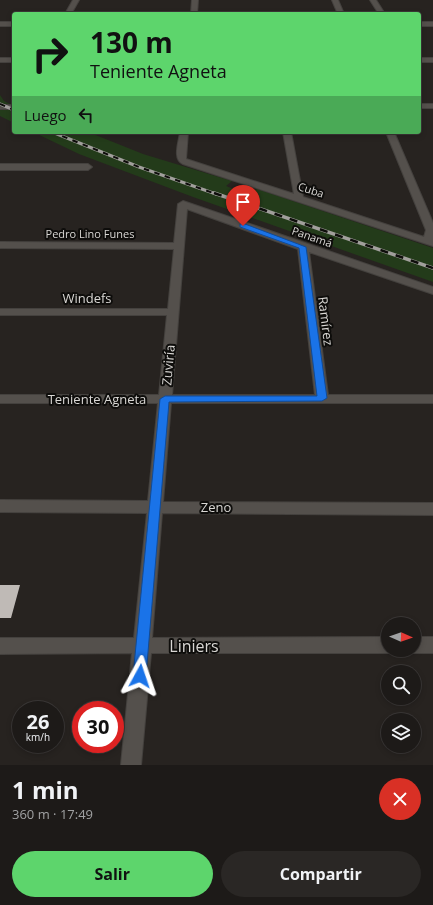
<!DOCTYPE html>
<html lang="es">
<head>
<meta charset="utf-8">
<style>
	body { margin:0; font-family:"Open Sans",sans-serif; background:#2a2725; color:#f1f3f6; height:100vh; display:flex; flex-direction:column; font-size:15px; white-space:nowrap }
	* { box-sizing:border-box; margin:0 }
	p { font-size:13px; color:#a0a1a2 }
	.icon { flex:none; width:22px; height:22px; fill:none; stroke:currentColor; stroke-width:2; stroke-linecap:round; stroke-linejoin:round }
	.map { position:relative; height:765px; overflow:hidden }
	.drawer { display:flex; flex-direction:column; background:#1d1a18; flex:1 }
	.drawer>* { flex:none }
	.hud { position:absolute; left:12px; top:12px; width:409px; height:122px; border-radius:4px; box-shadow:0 2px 6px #0003,0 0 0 1px #3b3837; background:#5dd56c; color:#111; overflow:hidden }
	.needle { width:26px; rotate:92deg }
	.fabs { position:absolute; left:381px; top:617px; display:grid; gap:8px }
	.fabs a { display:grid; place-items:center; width:40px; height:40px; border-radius:50%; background:#1d1a18; box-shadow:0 2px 6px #0003,0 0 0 1px #3b3837; font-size:20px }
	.speed { position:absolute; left:12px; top:701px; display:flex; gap:8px; font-size:20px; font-weight:700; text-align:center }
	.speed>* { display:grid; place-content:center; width:52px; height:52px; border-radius:50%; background:#1d1a18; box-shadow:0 2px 6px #0003,0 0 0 1px #3b3837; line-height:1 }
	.speed small { font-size:10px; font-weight:400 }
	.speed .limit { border:6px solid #d22; background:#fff; color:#111 }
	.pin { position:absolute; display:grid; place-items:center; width:34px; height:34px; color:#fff; margin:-41px -17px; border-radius:50% 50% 50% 0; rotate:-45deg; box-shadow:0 0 4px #0007 }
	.pin .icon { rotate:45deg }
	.me { position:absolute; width:44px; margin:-22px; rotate:5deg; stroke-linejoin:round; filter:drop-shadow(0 0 3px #0008) }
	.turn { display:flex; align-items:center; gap:14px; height:84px; padding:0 12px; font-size:18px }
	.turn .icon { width:52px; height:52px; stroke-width:2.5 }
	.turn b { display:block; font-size:28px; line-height:34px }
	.then { display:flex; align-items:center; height:38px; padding:0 12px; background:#0003; gap:8px; font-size:15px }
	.round { display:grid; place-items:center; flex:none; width:42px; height:42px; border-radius:21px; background:#2a2725 }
	.headline { display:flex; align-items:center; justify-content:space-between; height:68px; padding:0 12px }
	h1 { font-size:24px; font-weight:700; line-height:30px }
	.action { display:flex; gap:8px; margin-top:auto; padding:8px 12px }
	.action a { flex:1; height:46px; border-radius:24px; background:#5dd56c; color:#111; font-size:16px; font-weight:700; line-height:46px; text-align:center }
	.action a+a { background:#2a2725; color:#f1f3f6 }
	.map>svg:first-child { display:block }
	.green { fill:#233b1a }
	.building { fill:#bfbab6 }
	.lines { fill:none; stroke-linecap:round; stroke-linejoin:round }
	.minor-casing { stroke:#44413e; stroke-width:2 }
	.minor { fill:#54504c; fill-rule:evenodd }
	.rail-far1-casing { stroke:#a19f9c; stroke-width:3 }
	.rail-casing { stroke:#a19f9c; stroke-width:3.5 }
	.rail-far1 { stroke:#0e0d0b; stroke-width:2; stroke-dasharray:5.5; stroke-linecap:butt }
	.rail { stroke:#0e0d0b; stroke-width:2.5; stroke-dasharray:8; stroke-linecap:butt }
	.route { fill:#1a73e8; stroke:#114b97 }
	.labels { text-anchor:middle; stroke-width:4; stroke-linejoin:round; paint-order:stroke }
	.far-street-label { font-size:11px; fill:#d9d7d4; stroke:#0e0d0b }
	.street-label { font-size:13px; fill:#d9d7d4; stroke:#0e0d0b }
	.near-street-label { font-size:16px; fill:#d9d7d4; stroke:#0e0d0b }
</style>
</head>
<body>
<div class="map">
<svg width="433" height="765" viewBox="0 0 433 765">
	<rect width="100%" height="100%" fill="#272320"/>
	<path class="green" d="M0 95 4 101 14 106V123L0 116Z
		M33 132H88L143 154 232 181 226 186 246 194 257 189 433 248V282L193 197 79 154Z"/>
	<path class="building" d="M0 585H20L11 618H0Z"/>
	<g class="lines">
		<g class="minor-casing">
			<path id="minor" d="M73 0H79L71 14H65Z
				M192 0H198L197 14H191Z
				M332 0H338L344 14H338Z
				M370 0H376L385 14H379Z
				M0 22H14V26H0Z
				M419 22H433V26H419Z
				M0 58H14V62H0Z
				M419 58H433V62H419Z
				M419 104H433V108H419Z
				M0 105H14V109H0Z
				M180 132H188L186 159 294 194 283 132H291L303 197 424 237 426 230 386 132H394L433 223V246L183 164C172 159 179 142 180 132Z
				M0 164H88L92 167 88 170H0Z
				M183 201 433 287V294L309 252 328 395H433V403H171L163 502 433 503V515L162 513 152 638 388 637V650H395L388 653H151L141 765H121L132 653 0 654V638H134L147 513 0 512V500L148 501 158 403H0V395H159L167 315H0V309H168L174 249 0 248V242L174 243 178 204ZM187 209 298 249 315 395H172Z
				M414 637H433V653H414L408 650H414Z"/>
		</g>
		<use href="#minor" class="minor"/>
		<g class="rail-far1-casing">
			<path id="rail-far1" d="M0 104 14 110
				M52 132 139 167 216 194"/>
		</g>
		<g class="rail-casing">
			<path id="rail" d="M214 193 433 268"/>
		</g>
		<use href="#rail-far1" class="rail-far1"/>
		<use href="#rail" class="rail"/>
	</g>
	<path class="route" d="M240 224H245L306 247 327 398 322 401 169 402 146 676 144 680 140 681 135 680 133 676 160 399 165 396H317L299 248 240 227Z"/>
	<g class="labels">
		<g class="far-street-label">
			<text transform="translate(311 190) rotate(18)" y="4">Cuba</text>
			<text x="90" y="238">Pedro Lino Funes</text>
			<text transform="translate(312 237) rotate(19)" y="4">Panamá</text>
		</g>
		<g class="street-label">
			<text x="87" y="303">Windefs</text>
			<text transform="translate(326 321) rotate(83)" y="5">Ramírez</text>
			<text transform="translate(168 365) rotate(-85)" y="5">Zuviría</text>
			<text x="97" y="404">Teniente Agneta</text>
			<text x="216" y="512">Zeno</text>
		</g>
		<g class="near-street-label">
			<text x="194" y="652">Liniers</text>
		</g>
	</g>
</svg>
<div class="fabs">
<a><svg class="needle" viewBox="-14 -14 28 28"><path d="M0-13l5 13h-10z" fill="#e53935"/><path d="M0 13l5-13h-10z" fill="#a0a1a2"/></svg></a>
<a><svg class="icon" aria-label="search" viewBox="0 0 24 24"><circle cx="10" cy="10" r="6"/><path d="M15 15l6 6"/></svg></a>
<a><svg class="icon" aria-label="layers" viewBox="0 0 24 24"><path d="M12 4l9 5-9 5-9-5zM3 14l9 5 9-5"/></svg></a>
</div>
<div class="speed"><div>26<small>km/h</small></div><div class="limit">30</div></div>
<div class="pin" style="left:243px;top:226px;background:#d93025"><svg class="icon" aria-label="arrive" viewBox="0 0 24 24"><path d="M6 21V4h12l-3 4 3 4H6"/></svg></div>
<svg class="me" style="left:140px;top:676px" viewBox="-20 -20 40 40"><path d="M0-17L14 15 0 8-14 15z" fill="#1a73e8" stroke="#fff" stroke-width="4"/></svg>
<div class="hud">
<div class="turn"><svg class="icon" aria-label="right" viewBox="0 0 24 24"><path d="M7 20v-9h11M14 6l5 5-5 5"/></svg><div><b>130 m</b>Teniente Agneta</div></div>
<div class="then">Luego<svg class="icon" aria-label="left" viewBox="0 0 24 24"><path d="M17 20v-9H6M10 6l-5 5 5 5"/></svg></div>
</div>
</div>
<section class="drawer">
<div class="headline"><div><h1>1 min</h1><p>360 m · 17:49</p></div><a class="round" style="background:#d93025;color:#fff"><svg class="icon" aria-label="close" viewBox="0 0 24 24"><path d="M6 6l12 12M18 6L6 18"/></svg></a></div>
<div class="action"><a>Salir</a><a>Compartir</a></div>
</section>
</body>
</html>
